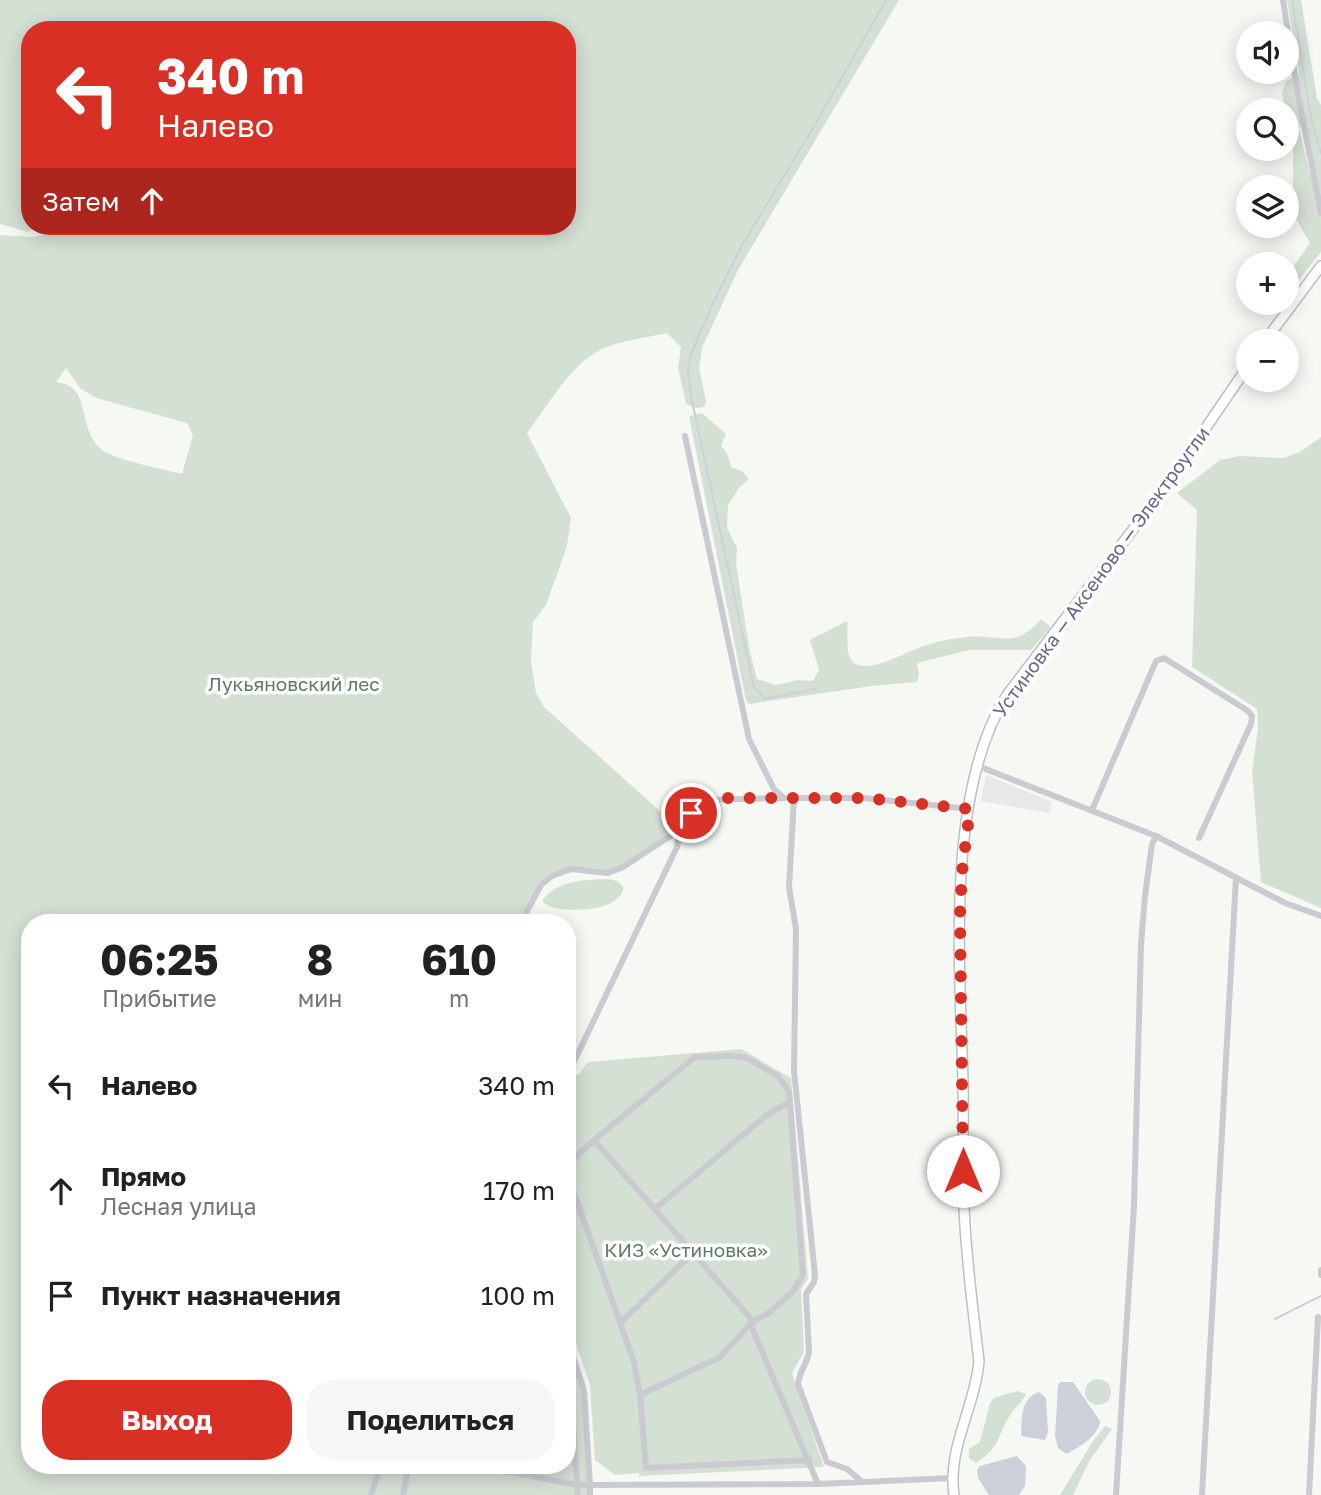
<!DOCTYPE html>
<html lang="ru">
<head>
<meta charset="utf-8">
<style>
	body { margin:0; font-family:"Golos Text",sans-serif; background:#f6f6f6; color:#202124; height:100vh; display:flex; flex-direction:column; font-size:26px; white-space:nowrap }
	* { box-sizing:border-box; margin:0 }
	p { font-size:23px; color:#757577 }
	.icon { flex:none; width:38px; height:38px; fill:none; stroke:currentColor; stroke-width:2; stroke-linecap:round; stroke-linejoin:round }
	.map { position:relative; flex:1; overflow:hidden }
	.side { position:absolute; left:21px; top:914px; width:555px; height:560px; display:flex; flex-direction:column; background:#fff; border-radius:28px; box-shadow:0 4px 18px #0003 }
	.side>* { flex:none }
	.top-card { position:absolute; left:21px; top:21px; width:555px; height:214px; border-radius:28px; box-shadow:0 4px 18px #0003; background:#d93025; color:#fff; overflow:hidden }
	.fabs { position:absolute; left:1236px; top:21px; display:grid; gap:14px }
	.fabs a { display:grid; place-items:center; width:63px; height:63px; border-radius:50%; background:#fff; box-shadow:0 4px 18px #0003; font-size:35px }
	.pin { position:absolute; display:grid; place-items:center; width:60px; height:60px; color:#fff; margin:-30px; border:4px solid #fff; border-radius:50%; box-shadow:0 2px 7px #0007 }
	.me { position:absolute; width:77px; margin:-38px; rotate:0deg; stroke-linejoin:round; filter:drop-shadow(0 0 5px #0008) }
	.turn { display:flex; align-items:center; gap:24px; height:147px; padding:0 21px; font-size:32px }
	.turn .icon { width:91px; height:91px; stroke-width:2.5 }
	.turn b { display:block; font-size:49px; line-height:60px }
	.then { display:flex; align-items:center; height:66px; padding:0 21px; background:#0003; gap:14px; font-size:26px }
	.eta { display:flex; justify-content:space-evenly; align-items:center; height:119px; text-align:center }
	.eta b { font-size:42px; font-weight:700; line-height:49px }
	.button { display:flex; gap:14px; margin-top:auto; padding:14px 21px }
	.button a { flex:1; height:80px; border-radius:28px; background:#d93025; color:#fff; font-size:28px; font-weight:700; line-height:80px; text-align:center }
	.button a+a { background:#f6f6f6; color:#202124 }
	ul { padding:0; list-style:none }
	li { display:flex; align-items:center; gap:21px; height:105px; padding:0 21px }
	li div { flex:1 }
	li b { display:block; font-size:26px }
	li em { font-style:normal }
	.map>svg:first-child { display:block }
	.built { fill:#e7e8e8 }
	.green { fill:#d5e0d5; fill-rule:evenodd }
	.water { fill:#ccd0d8 }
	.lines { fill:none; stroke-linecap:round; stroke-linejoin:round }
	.stream { stroke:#ccd0d8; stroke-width:2 }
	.secondary-casing { stroke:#bebfc6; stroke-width:12 }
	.minor { stroke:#cacbd0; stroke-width:6 }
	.secondary { stroke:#fff; stroke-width:9 }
	.route { stroke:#d93025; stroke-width:12; stroke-dasharray:0 21.6 }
	.labels { text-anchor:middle; stroke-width:7; stroke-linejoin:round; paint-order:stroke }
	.street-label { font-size:19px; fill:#656b87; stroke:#fff }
	.park-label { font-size:19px; fill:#607964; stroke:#fff }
</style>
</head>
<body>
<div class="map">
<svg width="1321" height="1495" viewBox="0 0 1321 1495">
	<rect width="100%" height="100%" fill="#f6f8f4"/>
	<path class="built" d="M986 775 1052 802 1049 813 981 801Z"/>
	<path class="green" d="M0 0H899L738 270 702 348 699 368 706 401 704 407 696 408 686 404 678 367 681 347 667 333C642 339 609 341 589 357 564 376 546 408 527 433L571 518 567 546 546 605 533 622 531 661 536 693 544 707 670 820 672 835 608 873 571 869 540 885 523 922H30V1465H379L370 1495H0V235L33 237 43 235 48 226H567V30H30V226H37L28 232 0 224ZM66 368 80 388 96 398 187 423 193 435 182 474C162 469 124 461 107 453 79 438 89 398 71 387 67 384 60 383 56 382Z
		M1287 0H1301L1317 98 1321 105V204L1303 120 1299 129 1321 217V252L1286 296V277L1310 243 1293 214V150L1282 93 1286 81 1298 76 1299 72Z
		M702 413 726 434 721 446 727 453 731 467 742 471 749 479 739 488 728 505 727 528 737 548 736 563 749 648 757 679 776 685 798 680 813 681 819 670 810 640 847 621C849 632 844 655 854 663 865 671 889 661 900 656 922 645 943 639 967 637 1000 634 1015 650 1041 619L1051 627 1031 650H969L917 663 919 675 917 682 872 686 749 704 746 701 689 416Z
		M1321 437V908L1261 882 1252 771 1258 729 1257 709 1192 667 1197 510 1177 493 1220 460 1240 456 1283 458 1300 452Z
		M608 879 617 881 623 886V891C619 897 614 903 606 905 593 911 551 913 542 901 557 880 583 880 608 879Z
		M741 1049 791 1078 808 1279 801 1289 804 1352 792 1373 824 1467 639 1476V1473L615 1475 595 1460 590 1385 567 1317V1073L578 1075 588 1062Z
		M567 1339 584 1390 590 1495H373L382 1465H567Z
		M1085 1392a13 13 0 1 1 26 0a13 13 0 1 1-26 0Z
		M1017 1391 1026 1394C1022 1403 1014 1408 1009 1417 995 1440 1002 1445 976 1463L969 1458V1449L980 1442 990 1403 994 1398Z
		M1105 1426 1112 1429 1090 1460 1073 1495H1060L1093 1441Z"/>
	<path class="water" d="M1060 1382H1073L1100 1421C1098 1437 1080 1446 1067 1454L1058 1448 1055 1436 1058 1386Z
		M1039 1392 1046 1398 1048 1432 1045 1440 1021 1436C1022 1418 1020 1399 1039 1392Z
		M1017 1456 1026 1466 1025 1486 1019 1495H989L978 1478 977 1470 980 1466Z"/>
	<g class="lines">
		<path class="stream" d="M1292 0 1311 117 1321 153
			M816 689 765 699 754 687 692 401 688 371 690 357 711 307 742 245 809 135 886 0
			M1275 1319 1321 1296"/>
		<g class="secondary-casing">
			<path id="secondary" d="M1265 341 1321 266
				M954 1495C947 1448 975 1408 979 1361 973 1310 966 1259 964 1207 962 1165 964 1123 963 1080 960 968 945 792 1007 695L1169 482 1248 366"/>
		</g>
		<path class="minor" d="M1283 0 1299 100 1321 213
			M685 436 749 739 774 789 784 798
			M978 766 1156 836 1285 903 1321 916
			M1092 810 1156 661 1164 658 1248 711 1252 716 1251 724 1199 838
			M526 913 541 885 552 876 571 869 608 873 623 867 672 835 702 800 785 798
			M568 1071 571 1068 677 847 680 828
			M594 1140 753 1321 752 1328 818 1484
			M567 1166 594 1140 695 1057 732 1056 747 1058 778 1076 789 1092 803 1275 794 1290 769 1313 753 1321 720 1357 640 1395
			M567 1173 634 1362 640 1395 646 1468 809 1460
			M655 1209 768 1114 790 1102
			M1321 1275V1270
			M621 1322 694 1252
			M567 1339 584 1390 590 1485 818 1484 952 1478
			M567 1386 571 1397 578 1495
			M475 1465 577 1485H590V1495
			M861 1481 847 1469 827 1462 798 1384C799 1372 807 1364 809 1352L806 1294 814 1282 815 1275 794 1071 796 929 789 887 794 798H864L970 809
			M371 1495 381 1465
			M403 1495 409 1465
			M1116 1495 1134 1206 1141 944 1145 896 1152 844 1156 836
			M1202 1495 1236 878
			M1309 1495 1318 1317"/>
		<use href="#secondary" class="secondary"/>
	</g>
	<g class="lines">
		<path class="route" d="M691 813 702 800 719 798H864L970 809 962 872 960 914 963 1171"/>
	</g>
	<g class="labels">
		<g class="street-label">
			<text transform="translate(1101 572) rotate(-54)" y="7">Устиновка — Аксеново — Электроугли</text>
		</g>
		<g class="park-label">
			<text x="294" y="691">Лукьяновский лес</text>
			<text x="686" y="1257">КИЗ «Устиновка»</text>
		</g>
	</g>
</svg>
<div class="fabs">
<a><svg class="icon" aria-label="sound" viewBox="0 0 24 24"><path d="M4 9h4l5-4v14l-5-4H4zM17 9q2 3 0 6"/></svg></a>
<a><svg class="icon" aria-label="search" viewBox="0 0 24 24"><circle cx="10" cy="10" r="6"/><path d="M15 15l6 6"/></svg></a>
<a><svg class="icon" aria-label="layers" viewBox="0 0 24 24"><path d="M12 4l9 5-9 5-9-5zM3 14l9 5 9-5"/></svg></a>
<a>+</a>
<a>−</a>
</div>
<div class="pin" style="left:691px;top:813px;background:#d93025"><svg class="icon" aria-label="arrive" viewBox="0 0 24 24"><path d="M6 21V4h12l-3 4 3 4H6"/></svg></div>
<svg class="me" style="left:963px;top:1171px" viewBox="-20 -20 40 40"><circle r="19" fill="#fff"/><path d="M0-13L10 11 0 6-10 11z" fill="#d93025"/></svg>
<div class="top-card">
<div class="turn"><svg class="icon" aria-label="left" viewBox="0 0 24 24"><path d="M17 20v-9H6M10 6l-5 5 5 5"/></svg><div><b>340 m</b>Налево</div></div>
<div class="then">Затем<svg class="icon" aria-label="ahead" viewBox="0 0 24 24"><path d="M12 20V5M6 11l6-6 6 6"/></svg></div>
</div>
<section class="side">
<div class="eta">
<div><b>06:25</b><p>Прибытие</p></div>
<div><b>8</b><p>мин</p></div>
<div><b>610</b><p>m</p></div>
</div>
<ul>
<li><svg class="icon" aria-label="left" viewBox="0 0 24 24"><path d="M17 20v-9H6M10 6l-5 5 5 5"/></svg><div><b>Налево</b></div><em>340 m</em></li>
<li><svg class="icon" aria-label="ahead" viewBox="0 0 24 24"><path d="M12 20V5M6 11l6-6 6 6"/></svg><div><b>Прямо</b><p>Лесная улица</p></div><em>170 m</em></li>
<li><svg class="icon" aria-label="arrive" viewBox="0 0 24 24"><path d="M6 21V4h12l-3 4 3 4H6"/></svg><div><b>Пункт назначения</b></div><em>100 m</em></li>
</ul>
<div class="button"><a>Выход</a><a>Поделиться</a></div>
</section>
</div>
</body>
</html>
